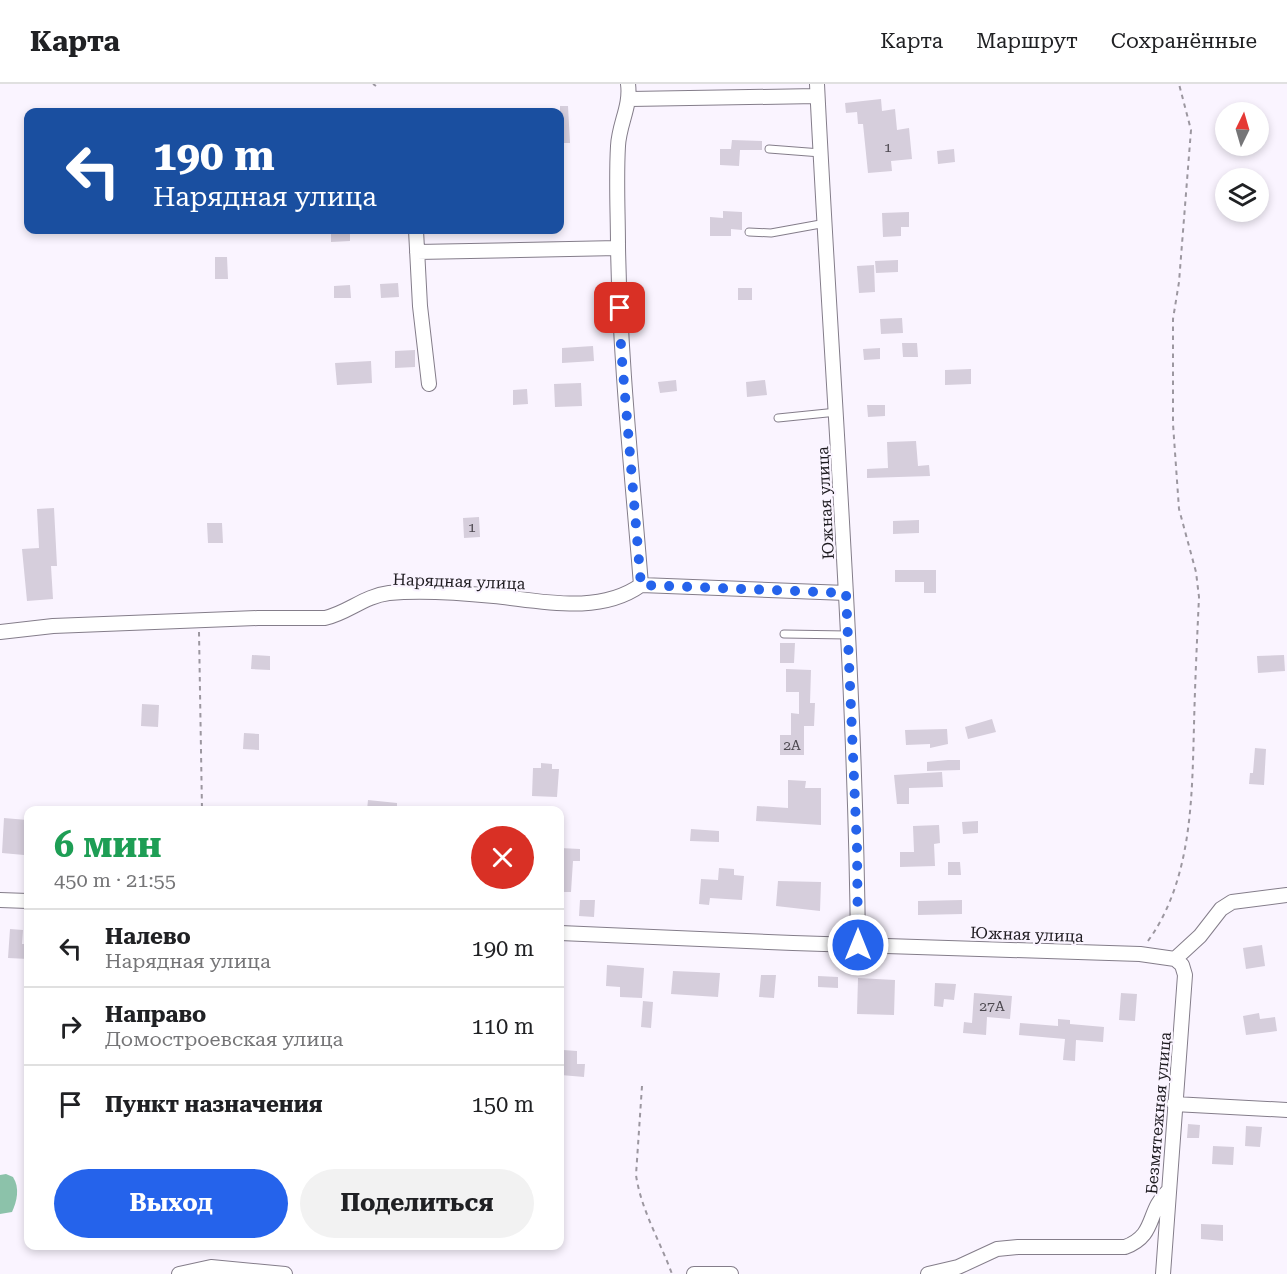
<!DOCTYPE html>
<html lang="ru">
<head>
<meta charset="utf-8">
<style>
	body { margin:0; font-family:"Roboto Serif",serif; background:#f2f2f2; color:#202124; height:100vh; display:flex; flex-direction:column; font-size:22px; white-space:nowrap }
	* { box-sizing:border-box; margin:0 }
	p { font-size:20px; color:#757577 }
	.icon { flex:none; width:33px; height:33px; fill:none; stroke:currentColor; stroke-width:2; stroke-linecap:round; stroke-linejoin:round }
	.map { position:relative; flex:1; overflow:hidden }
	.drawer { position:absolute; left:24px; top:722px; width:540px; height:444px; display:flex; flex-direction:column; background:#fff; border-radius:12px; box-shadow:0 3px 9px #0003 }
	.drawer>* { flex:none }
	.top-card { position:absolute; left:24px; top:24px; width:540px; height:126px; border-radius:12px; box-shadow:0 3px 9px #0003; background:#1a4fa0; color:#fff; overflow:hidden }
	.needle { width:39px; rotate:5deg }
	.controls { position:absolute; left:1215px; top:18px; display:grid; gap:12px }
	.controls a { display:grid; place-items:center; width:54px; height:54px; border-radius:50%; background:#fff; box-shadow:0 3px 9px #0003; font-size:30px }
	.pin { position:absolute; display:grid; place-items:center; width:51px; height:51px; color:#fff; margin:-26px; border-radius:12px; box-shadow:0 3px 9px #0006 }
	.me { position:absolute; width:66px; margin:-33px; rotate:0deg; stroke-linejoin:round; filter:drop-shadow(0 0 4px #0008) }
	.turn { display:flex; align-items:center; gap:21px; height:126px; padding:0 30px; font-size:27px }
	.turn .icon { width:78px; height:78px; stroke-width:2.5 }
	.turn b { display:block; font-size:42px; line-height:51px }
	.round { display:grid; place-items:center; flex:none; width:63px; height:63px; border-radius:32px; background:#f2f2f2 }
	.head { display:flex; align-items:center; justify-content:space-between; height:102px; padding:0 30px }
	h1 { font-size:36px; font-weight:700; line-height:45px; color:#1e9e55 }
	.primary-button { display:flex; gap:12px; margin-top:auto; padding:12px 30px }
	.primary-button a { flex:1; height:69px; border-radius:36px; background:#2563eb; color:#fff; font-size:24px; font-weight:700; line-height:69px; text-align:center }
	.primary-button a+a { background:#f2f2f2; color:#202124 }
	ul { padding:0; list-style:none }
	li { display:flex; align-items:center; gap:18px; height:78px; padding:0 30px; border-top:2px solid #e0e0e0 }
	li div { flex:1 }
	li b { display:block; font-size:22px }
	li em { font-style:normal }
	header { display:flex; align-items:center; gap:36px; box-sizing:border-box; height:84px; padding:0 30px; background:#fff; border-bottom:2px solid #e0e0e0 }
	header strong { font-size:28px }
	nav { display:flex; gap:33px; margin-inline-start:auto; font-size:21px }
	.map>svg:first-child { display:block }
	.water { fill:#8cc2aa }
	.building { fill:#d6cedc }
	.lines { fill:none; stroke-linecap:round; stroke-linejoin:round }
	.lane-casing { stroke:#847d8a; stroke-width:9 }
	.street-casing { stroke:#847d8a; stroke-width:16 }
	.path { stroke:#9c97a0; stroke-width:2; stroke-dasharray:4.5 4.5; stroke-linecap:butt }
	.lane { stroke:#fff; stroke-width:7 }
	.street { stroke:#fff; stroke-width:14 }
	.route { stroke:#2563eb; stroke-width:10; stroke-dasharray:0 18 }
	.labels { text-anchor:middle; stroke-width:4.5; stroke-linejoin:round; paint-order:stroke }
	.number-label { font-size:14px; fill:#4c484f }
	.street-label { font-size:16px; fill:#1e1b20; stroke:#faf4ff }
</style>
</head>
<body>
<header>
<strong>Карта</strong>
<nav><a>Карта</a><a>Маршрут</a><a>Сохранённые</a></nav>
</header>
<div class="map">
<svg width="1287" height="1190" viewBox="0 0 1287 1190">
	<rect width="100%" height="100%" fill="#faf4ff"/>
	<path class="water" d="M6 1090 13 1093C20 1104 17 1117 12 1128L0 1130V1091Z"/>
	<path class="building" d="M881 15 882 27 895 25 897 46 909 44 912 75 891 77 892 87 868 89 863 40H858L857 28 846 29 845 19Z
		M560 22H568L570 59H560Z
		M732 56 762 57V66H740L739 82 720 81V65H731Z
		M954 65 955 78 938 80 937 67Z
		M723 127 742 128V146L731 145V152H710V133L723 134Z
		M909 128V143H901V152L883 153 882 129Z
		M331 146H350V157L331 158Z
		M215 173H227L228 195H215Z
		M898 176V188L876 189 875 177Z
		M874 181 875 208 859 209 857 182Z
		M398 199 399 213 381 214 380 200Z
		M350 201 351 214H334V202Z
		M738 204H752V216H738Z
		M902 234 903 249 881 250 880 235Z
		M902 259H917L918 273H903Z
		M593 262 594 277 562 279V264Z
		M880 264V275L864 276 863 265Z
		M415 266V283L395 284V267Z
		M371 277 372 299 337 301 335 279Z
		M971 285V300L945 301V286Z
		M676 296 677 307 660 309 658 298Z
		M765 296 767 311 747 313 746 298Z
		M581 299 582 322 555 323 554 300Z
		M527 305 528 320 513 321V306Z
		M867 321H885V332L868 333Z
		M916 357 918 382 929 381 930 392 867 394V385L888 384 887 358Z
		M54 424 57 482H51L53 515 27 517 22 465 39 464 37 425Z
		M479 433 480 453 464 454 463 434Z
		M919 436V449L893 450V437Z
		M207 439H222L223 459H208Z
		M895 486H936V509H924V498H895Z
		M780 559H795L794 579H780Z
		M252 571 270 572V586L251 585Z
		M1284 571 1285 587 1258 589 1257 572Z
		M786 585 811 586 810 619H815L814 642H804V671H780V651H791V629L799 630V608H786Z
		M142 620 159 621 158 643 141 642Z
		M992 635 996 648 968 655 965 643Z
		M947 645 948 660 930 664V660L906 661 905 646Z
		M244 649 259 650V666L243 665Z
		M1255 664 1266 665 1264 701 1249 700 1250 689H1253Z
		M948 676H960V686L927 687V678Z
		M541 679 552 680V685H559L557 713 532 712 533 684H541Z
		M942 688 943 703 909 704V720H897L894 691Z
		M788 696 806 697 805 704H821V741L756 737 757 722 788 724Z
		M368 716 397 719V726H367Z
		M4 734 27 736 28 755 26 754 24 771 2 769Z
		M978 737V749L963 750 962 738Z
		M939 741 940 759 934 760 935 782 900 783V768H914L913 742Z
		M691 745 719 747V758L690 757Z
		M560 764 580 765V777H573L571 808H560Z
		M948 778H960L961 791H948Z
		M719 784 734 785V791L744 792 742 816 710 814 709 821 699 820 701 795 718 796Z
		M778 797 821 798 820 827 776 822Z
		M580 816H595L594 833 579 832Z
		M962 816V830L918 831V817Z
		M10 845 23 846 22 860H28V875L8 874Z
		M1262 861 1265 882 1246 885 1243 864Z
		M607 881 644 884 642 914 620 913V903L606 902Z
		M673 887 720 889 718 913 671 910Z
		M761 891H776L774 914 759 913Z
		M818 892 838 893V904L818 903Z
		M858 894 895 896 894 931 857 930Z
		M935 899 956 900 954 916 944 915 943 923 934 922Z
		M974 909 1012 912 1010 935 987 933 986 951 963 949 964 938 972 939Z
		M1121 909 1137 910 1135 937 1119 936Z
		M643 917 653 918 651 944 641 943Z
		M1259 929 1260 935 1275 933 1277 947 1246 951 1243 932Z
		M1058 935 1070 936V940L1104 943 1103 958 1076 956 1075 977 1063 976 1065 955 1019 951 1020 939 1058 942Z
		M563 966 577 967V980H585L584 993 561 991Z
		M1188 1040 1200 1041 1199 1054H1187Z
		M1246 1042 1262 1043 1260 1063 1245 1062Z
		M1213 1062 1234 1063 1233 1081 1212 1080Z
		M1201 1140 1223 1141V1157L1201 1155Z"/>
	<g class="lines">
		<g class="lane-casing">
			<path id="lane" d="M769 65 821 69
				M749 148 771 149 826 139
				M778 334 837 328
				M784 550 847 551"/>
		</g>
		<g class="street-casing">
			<path id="street" d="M628 0C631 22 619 40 618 62 616 96 618 130 618 163 620 276 632 388 641 501
				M817 0C831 287 855 573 858 861
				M630 15 817 12
				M416 146 420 222 429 300
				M417 168 618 164
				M0 548 53 542 258 534H325C348 529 364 512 389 509 419 506 464 509 494 512 542 517 599 531 641 501L846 509
				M0 816 28 817
				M560 849 793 859 1140 870 1175 875
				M1175 875 1200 852 1221 825 1232 818 1287 811
				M1174 1020 1287 1026
				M179 1190 211 1183 285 1190
				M694 1190H731
				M928 1190 958 1183 997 1165 1018 1163H1125C1157 1151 1146 1128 1168 1107
				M1163 1190 1185 891 1182 881 1175 875"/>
		</g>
		<path class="path" d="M373 0 376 2
			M199 548 202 726
			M1148 857C1192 796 1192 715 1194 641 1195 599 1197 556 1199 513L1196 488 1179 425 1173 340V235L1179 198 1191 46 1179 0
			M642 1002 636 1091C641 1126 660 1157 672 1190"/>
		<use href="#lane" class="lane"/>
		<use href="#street" class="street"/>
	</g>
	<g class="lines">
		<path class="route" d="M620 224 621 264 641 501 846 509 857 764 858 861"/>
	</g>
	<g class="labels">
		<g class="number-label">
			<text x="888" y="68">1</text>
			<text x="472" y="448">1</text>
			<text x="792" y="666">2А</text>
			<text x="992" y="927">27А</text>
		</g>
		<g class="street-label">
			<text transform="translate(825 419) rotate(-93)" y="6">Южная улица</text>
			<text transform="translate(459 497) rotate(2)" y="6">Нарядная улица</text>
			<text transform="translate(1027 850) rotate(2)" y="6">Южная улица</text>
			<text transform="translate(1158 1029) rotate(-85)" y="6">Безмятежная улица</text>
		</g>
	</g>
</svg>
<div class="controls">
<a><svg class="needle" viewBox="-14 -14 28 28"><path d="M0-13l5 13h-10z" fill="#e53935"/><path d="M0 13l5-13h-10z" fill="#757577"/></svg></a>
<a><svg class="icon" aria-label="layers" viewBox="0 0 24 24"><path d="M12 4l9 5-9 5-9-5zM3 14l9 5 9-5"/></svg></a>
</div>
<div class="pin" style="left:620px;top:224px;background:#d93025"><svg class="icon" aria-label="arrive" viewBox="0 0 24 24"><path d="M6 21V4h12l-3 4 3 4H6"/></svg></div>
<svg class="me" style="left:858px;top:861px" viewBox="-20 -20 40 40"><circle r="17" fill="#2563eb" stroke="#fff" stroke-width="3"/><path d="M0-11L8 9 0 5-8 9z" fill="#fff"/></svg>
<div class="top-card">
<div class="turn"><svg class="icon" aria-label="left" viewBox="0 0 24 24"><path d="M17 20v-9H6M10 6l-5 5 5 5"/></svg><div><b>190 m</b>Нарядная улица</div></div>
</div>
<section class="drawer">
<div class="head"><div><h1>6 мин</h1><p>450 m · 21:55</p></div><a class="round" style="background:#d93025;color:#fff"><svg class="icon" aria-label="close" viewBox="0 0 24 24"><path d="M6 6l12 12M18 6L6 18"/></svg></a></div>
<ul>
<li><svg class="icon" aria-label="left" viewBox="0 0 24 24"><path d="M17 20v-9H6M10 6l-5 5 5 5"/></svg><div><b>Налево</b><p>Нарядная улица</p></div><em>190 m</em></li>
<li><svg class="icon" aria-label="right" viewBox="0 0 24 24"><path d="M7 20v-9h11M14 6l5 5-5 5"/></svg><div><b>Направо</b><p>Домостроевская улица</p></div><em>110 m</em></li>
<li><svg class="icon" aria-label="arrive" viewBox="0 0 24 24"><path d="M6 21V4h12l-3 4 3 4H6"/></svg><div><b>Пункт назначения</b></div><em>150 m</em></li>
</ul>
<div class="primary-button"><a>Выход</a><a>Поделиться</a></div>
</section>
</div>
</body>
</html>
